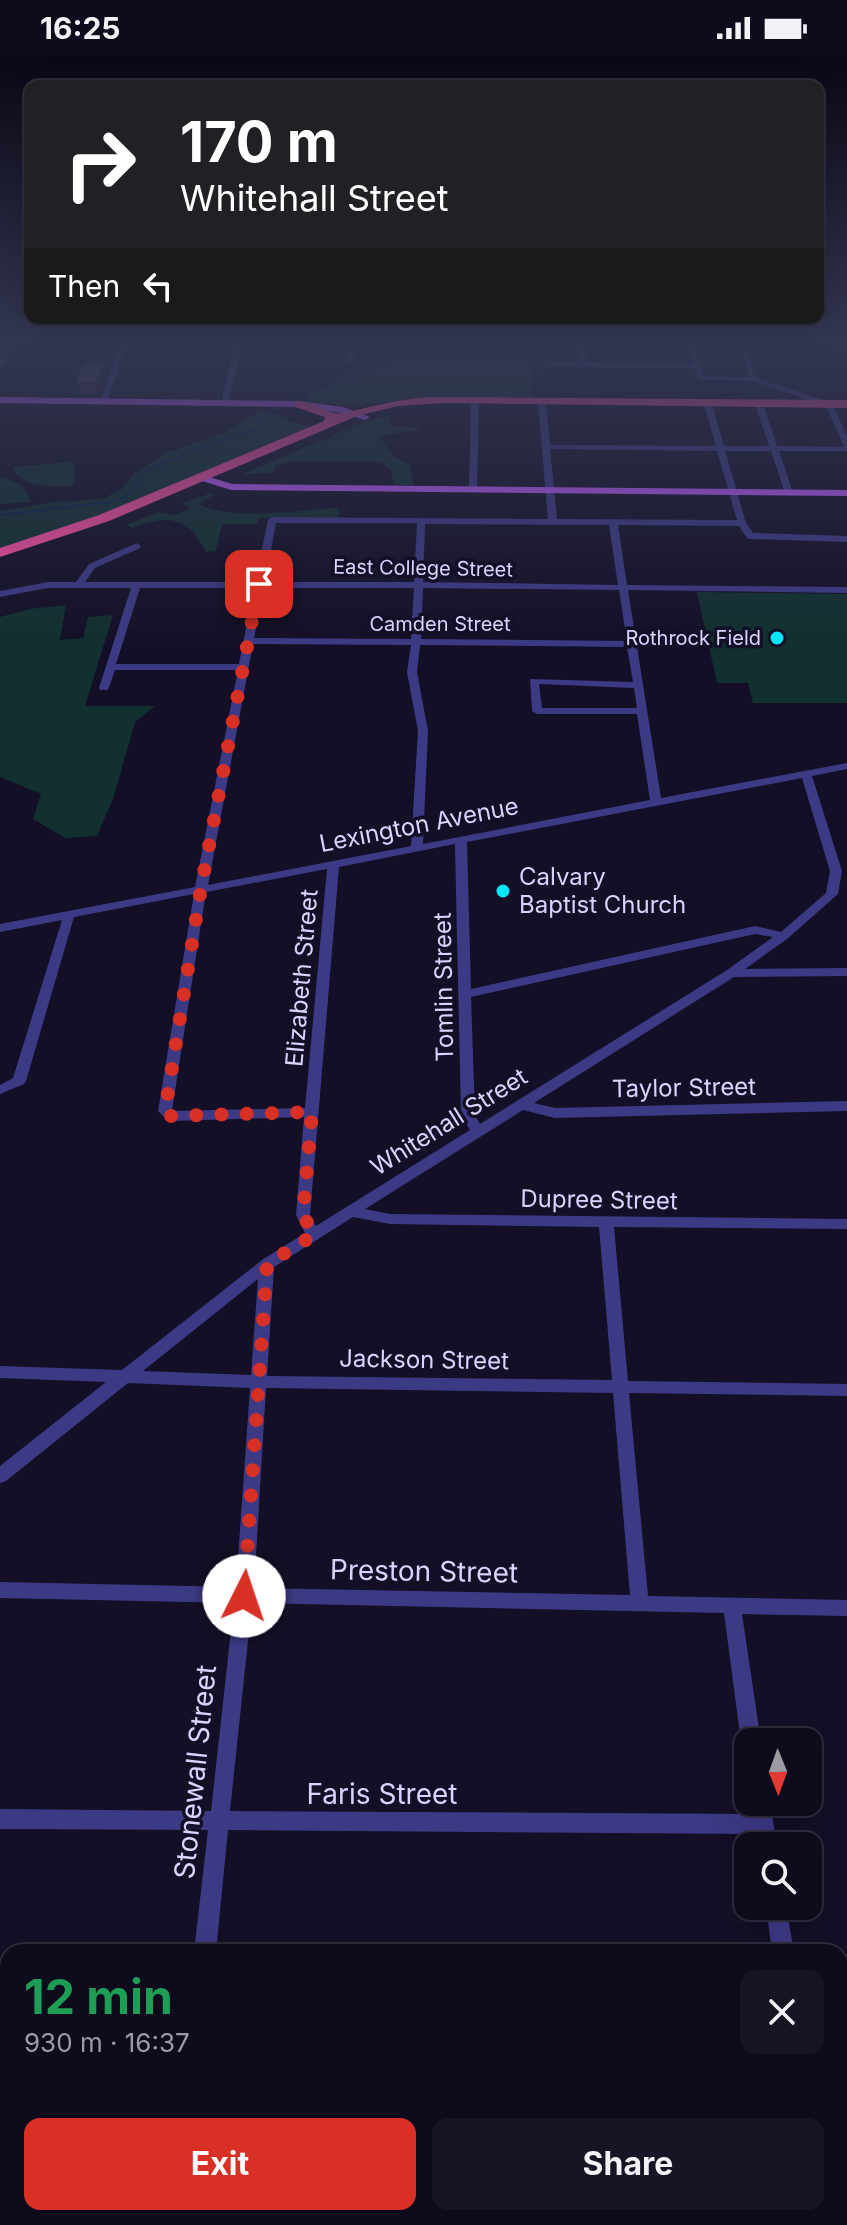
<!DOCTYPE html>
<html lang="en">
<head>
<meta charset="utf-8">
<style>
	body { margin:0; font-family:Inter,sans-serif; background:#171425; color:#f1f3f6; height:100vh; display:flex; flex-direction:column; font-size:30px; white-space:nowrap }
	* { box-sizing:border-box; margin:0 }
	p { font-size:26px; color:#9b9ba3 }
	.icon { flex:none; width:44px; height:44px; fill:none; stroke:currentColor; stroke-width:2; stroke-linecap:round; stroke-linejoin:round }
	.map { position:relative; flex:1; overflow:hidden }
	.drawer { position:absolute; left:0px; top:1888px; width:848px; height:282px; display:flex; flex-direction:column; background:#0e0b1c; border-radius:24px 24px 0 0; box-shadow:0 8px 32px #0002,0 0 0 2px #2e2b3b }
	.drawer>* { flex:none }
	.banner { position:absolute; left:24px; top:24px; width:800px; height:244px; border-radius:16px; box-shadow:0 8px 32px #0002,0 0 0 2px #2e2b3b; background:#202124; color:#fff; overflow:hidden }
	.needle { width:52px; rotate:179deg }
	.tools { position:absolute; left:734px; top:1672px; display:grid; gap:16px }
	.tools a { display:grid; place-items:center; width:88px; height:88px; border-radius:16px; background:#0e0b1c; box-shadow:0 8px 32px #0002,0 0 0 2px #2e2b3b; font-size:40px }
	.pin { position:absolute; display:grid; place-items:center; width:68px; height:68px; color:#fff; margin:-34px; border-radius:16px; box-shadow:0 4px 12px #0006 }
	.me { position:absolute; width:88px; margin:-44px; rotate:4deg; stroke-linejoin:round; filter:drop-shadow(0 0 6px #0008) }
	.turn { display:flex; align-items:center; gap:28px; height:168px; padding:0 24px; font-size:36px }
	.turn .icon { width:104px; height:104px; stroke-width:2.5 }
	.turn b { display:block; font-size:56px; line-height:68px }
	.then { display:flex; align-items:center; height:76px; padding:0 24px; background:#0003; gap:16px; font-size:30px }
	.round { display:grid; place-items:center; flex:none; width:84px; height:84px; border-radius:16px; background:#171425 }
	.headline { display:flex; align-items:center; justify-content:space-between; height:136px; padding:0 24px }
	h1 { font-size:48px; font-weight:700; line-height:60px; color:#1e9e55 }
	.cta { display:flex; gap:16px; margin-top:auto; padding:16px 24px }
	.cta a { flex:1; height:92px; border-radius:16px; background:#d93025; color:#fff; font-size:32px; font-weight:700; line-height:92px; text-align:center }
	.cta a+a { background:#171425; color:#f1f3f6 }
	.status { display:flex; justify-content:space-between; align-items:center; height:56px; padding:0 40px; background:#0e0b1c; direction:ltr }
	.status svg { height:22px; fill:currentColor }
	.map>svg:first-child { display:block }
	.green { fill:#12302f }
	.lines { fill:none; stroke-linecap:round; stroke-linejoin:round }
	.stream { stroke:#0c2248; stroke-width:2 }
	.minor { fill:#3d3a85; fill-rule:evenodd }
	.major { fill:#c25bff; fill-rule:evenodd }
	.highway { fill:#ff4fa3; fill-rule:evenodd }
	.wall { fill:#312854 }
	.shaded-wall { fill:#1d163a }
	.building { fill:#433a66; stroke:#5a527e; stroke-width:2 }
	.route { stroke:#d93025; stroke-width:14; stroke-dasharray:0 25.2 }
	.poi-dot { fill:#00e5ff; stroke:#130f26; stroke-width:3 }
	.labels { text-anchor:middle; stroke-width:7; stroke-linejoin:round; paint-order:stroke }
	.far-street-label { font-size:20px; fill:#d9d4ff; stroke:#130f26 }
	.far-poi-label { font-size:20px; fill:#d9d4ff; stroke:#130f26; text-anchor:end }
	.street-label { font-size:24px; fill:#d9d4ff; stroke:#130f26 }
	.poi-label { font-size:24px; fill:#d9d4ff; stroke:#130f26; text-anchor:start }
	.near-street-label { font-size:28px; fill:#d9d4ff; stroke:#130f26 }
</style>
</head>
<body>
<div class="status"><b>16:25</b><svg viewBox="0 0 49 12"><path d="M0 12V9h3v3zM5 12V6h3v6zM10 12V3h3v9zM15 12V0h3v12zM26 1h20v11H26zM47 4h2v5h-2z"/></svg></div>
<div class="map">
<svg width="847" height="2169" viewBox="0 0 847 2169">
	<rect width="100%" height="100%" fill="#130f26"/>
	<path class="green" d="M416 286H529L532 341H426L358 350 305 345C330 317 382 327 401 289Z
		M540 286H578L581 308H541Z
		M263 353 285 361 290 366 311 370 97 460 0 493V455L54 446 102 443 122 433 135 417 168 396 226 376Z
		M389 360 391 371H418V374L379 380 393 400 409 408 414 429H394L391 415 381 406H290L276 410 273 417 242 418 367 365Z
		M69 406 74 408V430C53 431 22 433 12 411Z
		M0 421C16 425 27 429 31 446L0 448Z
		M211 437 215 438 199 448C229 466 302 453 339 452L338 462H258L257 468H222L216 495 206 496C188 460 168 458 132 472L126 469 159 456 175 459 190 452 182 447Z
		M697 536 847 538V647H753L748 627H717Z
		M66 549 60 584 83 582 88 561 113 559 85 650H155L135 666 114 740 97 780 65 782 33 763 41 738 0 721V561L30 553Z"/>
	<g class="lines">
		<path class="stream" d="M535 286 541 339
			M295 344 363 315 396 286
			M0 459 111 446 128 439 144 416 204 390 256 373 263 360 279 352"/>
		<path class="minor" d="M8 286H15L4 309 0 311V302Z
			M121 286H128L107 345 100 347Z
			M235 286H242L229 347 225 349 221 347Z
			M348 286H355L354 306 350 308 346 306Z
			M578 286H585L587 307 693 308 686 286H693L704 320 750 321 738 286H745L757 322 832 347 847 380V395H779L793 437 789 440 785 437 771 395H725L746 467 753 477 847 480V486L750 483 747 482 739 470 618 469 627 529 847 531V537L628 534 661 742 847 707V713L812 720 842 815 838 838 787 883 745 913 847 912V920L734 921 534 1047 555 1052 847 1045V1055L555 1062 523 1054 365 1153 390 1158 847 1163V1173L614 1171 628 1325 847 1328V1340L629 1337 648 1540 847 1544V1560L742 1558 761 1686H748V1694L744 1692 741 1686 724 1557 252 1547 230 1755 752 1758 750 1746H770L777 1790H757L755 1778 228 1774 216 1896H194L208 1774 0 1773V1753L211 1755 234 1547 0 1542V1526L236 1531 250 1332 128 1327 6 1425 0 1427V1410L106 1326 0 1322V1310L122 1314 262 1204 305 1177 296 1159 304 1061 171 1065 166 1063 158 1055 194 838 74 861 26 1025 24 1028 0 1038V1029L13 1022 62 864 0 876V868L195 831 238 614H115L108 634H100L99 632 131 532H48L0 541V535L48 526H76L89 508 137 487 141 490 140 492 95 512 85 526H255L268 464 272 461 548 463 538 346 542 344 546 346 550 389 716 390 704 348 708 346 712 348 724 390H769L755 348 759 346 763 348 777 390 844 391 826 350 753 325 701 324 697 322 694 312 544 311 547 307H580ZM550 393 717 395 737 464 557 463ZM276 467H417L414 526H265ZM425 468 609 469 618 529 423 526ZM140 532H254L239 608H116ZM264 532H414L411 583 254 582ZM423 532 619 534 627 585 421 583ZM253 588 411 589 407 616 418 675 411 790 208 829ZM420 589 627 591 633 626 530 623 532 655 537 658H637L650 744 423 788 428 675 417 616ZM539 628 634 632 637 652H542ZM802 722 830 815 826 837 781 876 755 870 471 933 467 786ZM455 788 461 1059 470 1074 316 1170 310 1159 339 811ZM327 813 305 1052 174 1055 172 1054 206 836ZM755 878 773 881 727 914 480 1068 475 1059 471 941ZM353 1161 390 1168 599 1171 612 1324 267 1320 274 1211ZM258 1223 251 1319 143 1315ZM266 1332 613 1337 630 1539 254 1532Z
			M475 344 479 346 477 432 473 434 469 432 471 346Z
			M766 1850H786L794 1896H772Z
			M8 2026V2048L0 2049V2027Z
			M840 2146 847 2147V2169H813L812 2162H840Z
			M164 2162H188L187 2169H163Z
			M540 2162H564L565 2169H541Z"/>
		<path class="major" d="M0 341 299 345 343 351 370 361 365 364 342 357 299 351 0 347Z
			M200 418 232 428 847 434V440L231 434 196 423 195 421Z"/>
		<path class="highway" d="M429 341 847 344V352L445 347 398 350 357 360 109 465 0 501V492L99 459 324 365 325 361 295 351V345C310 344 330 360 342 357 372 351 398 343 429 341Z"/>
	</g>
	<path class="wall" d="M101 310 102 324 96 338 80 337 78 324Z"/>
	<path class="shaded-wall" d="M101 310 102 324 96 338 95 324Z"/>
	<path class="building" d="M84 310H101L95 324H78Z"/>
	<linearGradient id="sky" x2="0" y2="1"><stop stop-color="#0a0815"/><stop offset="0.48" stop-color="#333752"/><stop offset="1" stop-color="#333752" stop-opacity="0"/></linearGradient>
	<rect width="847" height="590" fill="url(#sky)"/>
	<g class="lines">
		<path class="route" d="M244 1540 267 1208 314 1179 303 1159 312 1056 171 1060 165 1055 201 832 259 528"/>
	</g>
	<g class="poi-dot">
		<circle cx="777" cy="582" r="8"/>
		<circle cx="503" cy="835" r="8"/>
	</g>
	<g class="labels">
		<g class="far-street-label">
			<text transform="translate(423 512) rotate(1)" y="7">East College Street</text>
			<text x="440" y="575">Camden Street</text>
		</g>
		<g class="far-poi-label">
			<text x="761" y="589">Rothrock Field</text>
		</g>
		<g class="street-label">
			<text transform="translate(419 769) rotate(-11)" y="8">Lexington Avenue</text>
			<text transform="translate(302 922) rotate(-85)" y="8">Elizabeth Street</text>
			<text transform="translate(444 931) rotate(-91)" y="8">Tomlin Street</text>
			<text transform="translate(684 1032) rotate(-1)" y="8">Taylor Street</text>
			<text transform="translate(449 1066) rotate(-32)" y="8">Whitehall Street</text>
			<text transform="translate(599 1144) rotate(1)" y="8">Dupree Street</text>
			<text transform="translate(424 1304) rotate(1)" y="8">Jackson Street</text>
		</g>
		<g class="poi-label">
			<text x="519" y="829">Calvary<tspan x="519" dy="28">Baptist Church</tspan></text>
		</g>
		<g class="near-street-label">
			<text transform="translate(424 1515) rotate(1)" y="10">Preston Street</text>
			<text transform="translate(195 1716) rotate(-84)" y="10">Stonewall Street</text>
			<text x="382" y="1748">Faris Street</text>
		</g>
	</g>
</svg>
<div class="tools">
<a><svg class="needle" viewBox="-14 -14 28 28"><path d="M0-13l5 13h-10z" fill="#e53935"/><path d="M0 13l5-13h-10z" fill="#9b9ba3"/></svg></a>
<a><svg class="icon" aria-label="search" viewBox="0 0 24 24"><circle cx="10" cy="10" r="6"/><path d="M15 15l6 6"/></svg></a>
</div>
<div class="pin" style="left:259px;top:528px;background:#d93025"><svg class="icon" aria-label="arrive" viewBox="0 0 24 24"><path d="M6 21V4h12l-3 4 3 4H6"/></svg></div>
<svg class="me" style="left:244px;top:1540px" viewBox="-20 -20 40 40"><circle r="19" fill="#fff"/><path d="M0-13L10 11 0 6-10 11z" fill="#d93025"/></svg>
<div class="banner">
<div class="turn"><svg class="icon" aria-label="right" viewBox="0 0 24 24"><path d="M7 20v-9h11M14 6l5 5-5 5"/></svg><div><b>170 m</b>Whitehall Street</div></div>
<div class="then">Then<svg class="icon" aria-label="left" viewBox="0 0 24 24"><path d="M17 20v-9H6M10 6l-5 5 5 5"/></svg></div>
</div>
<section class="drawer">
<div class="headline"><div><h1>12 min</h1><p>930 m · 16:37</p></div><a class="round"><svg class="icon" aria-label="close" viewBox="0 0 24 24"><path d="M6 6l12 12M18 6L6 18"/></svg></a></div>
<div class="cta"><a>Exit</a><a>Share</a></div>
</section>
</div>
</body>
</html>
